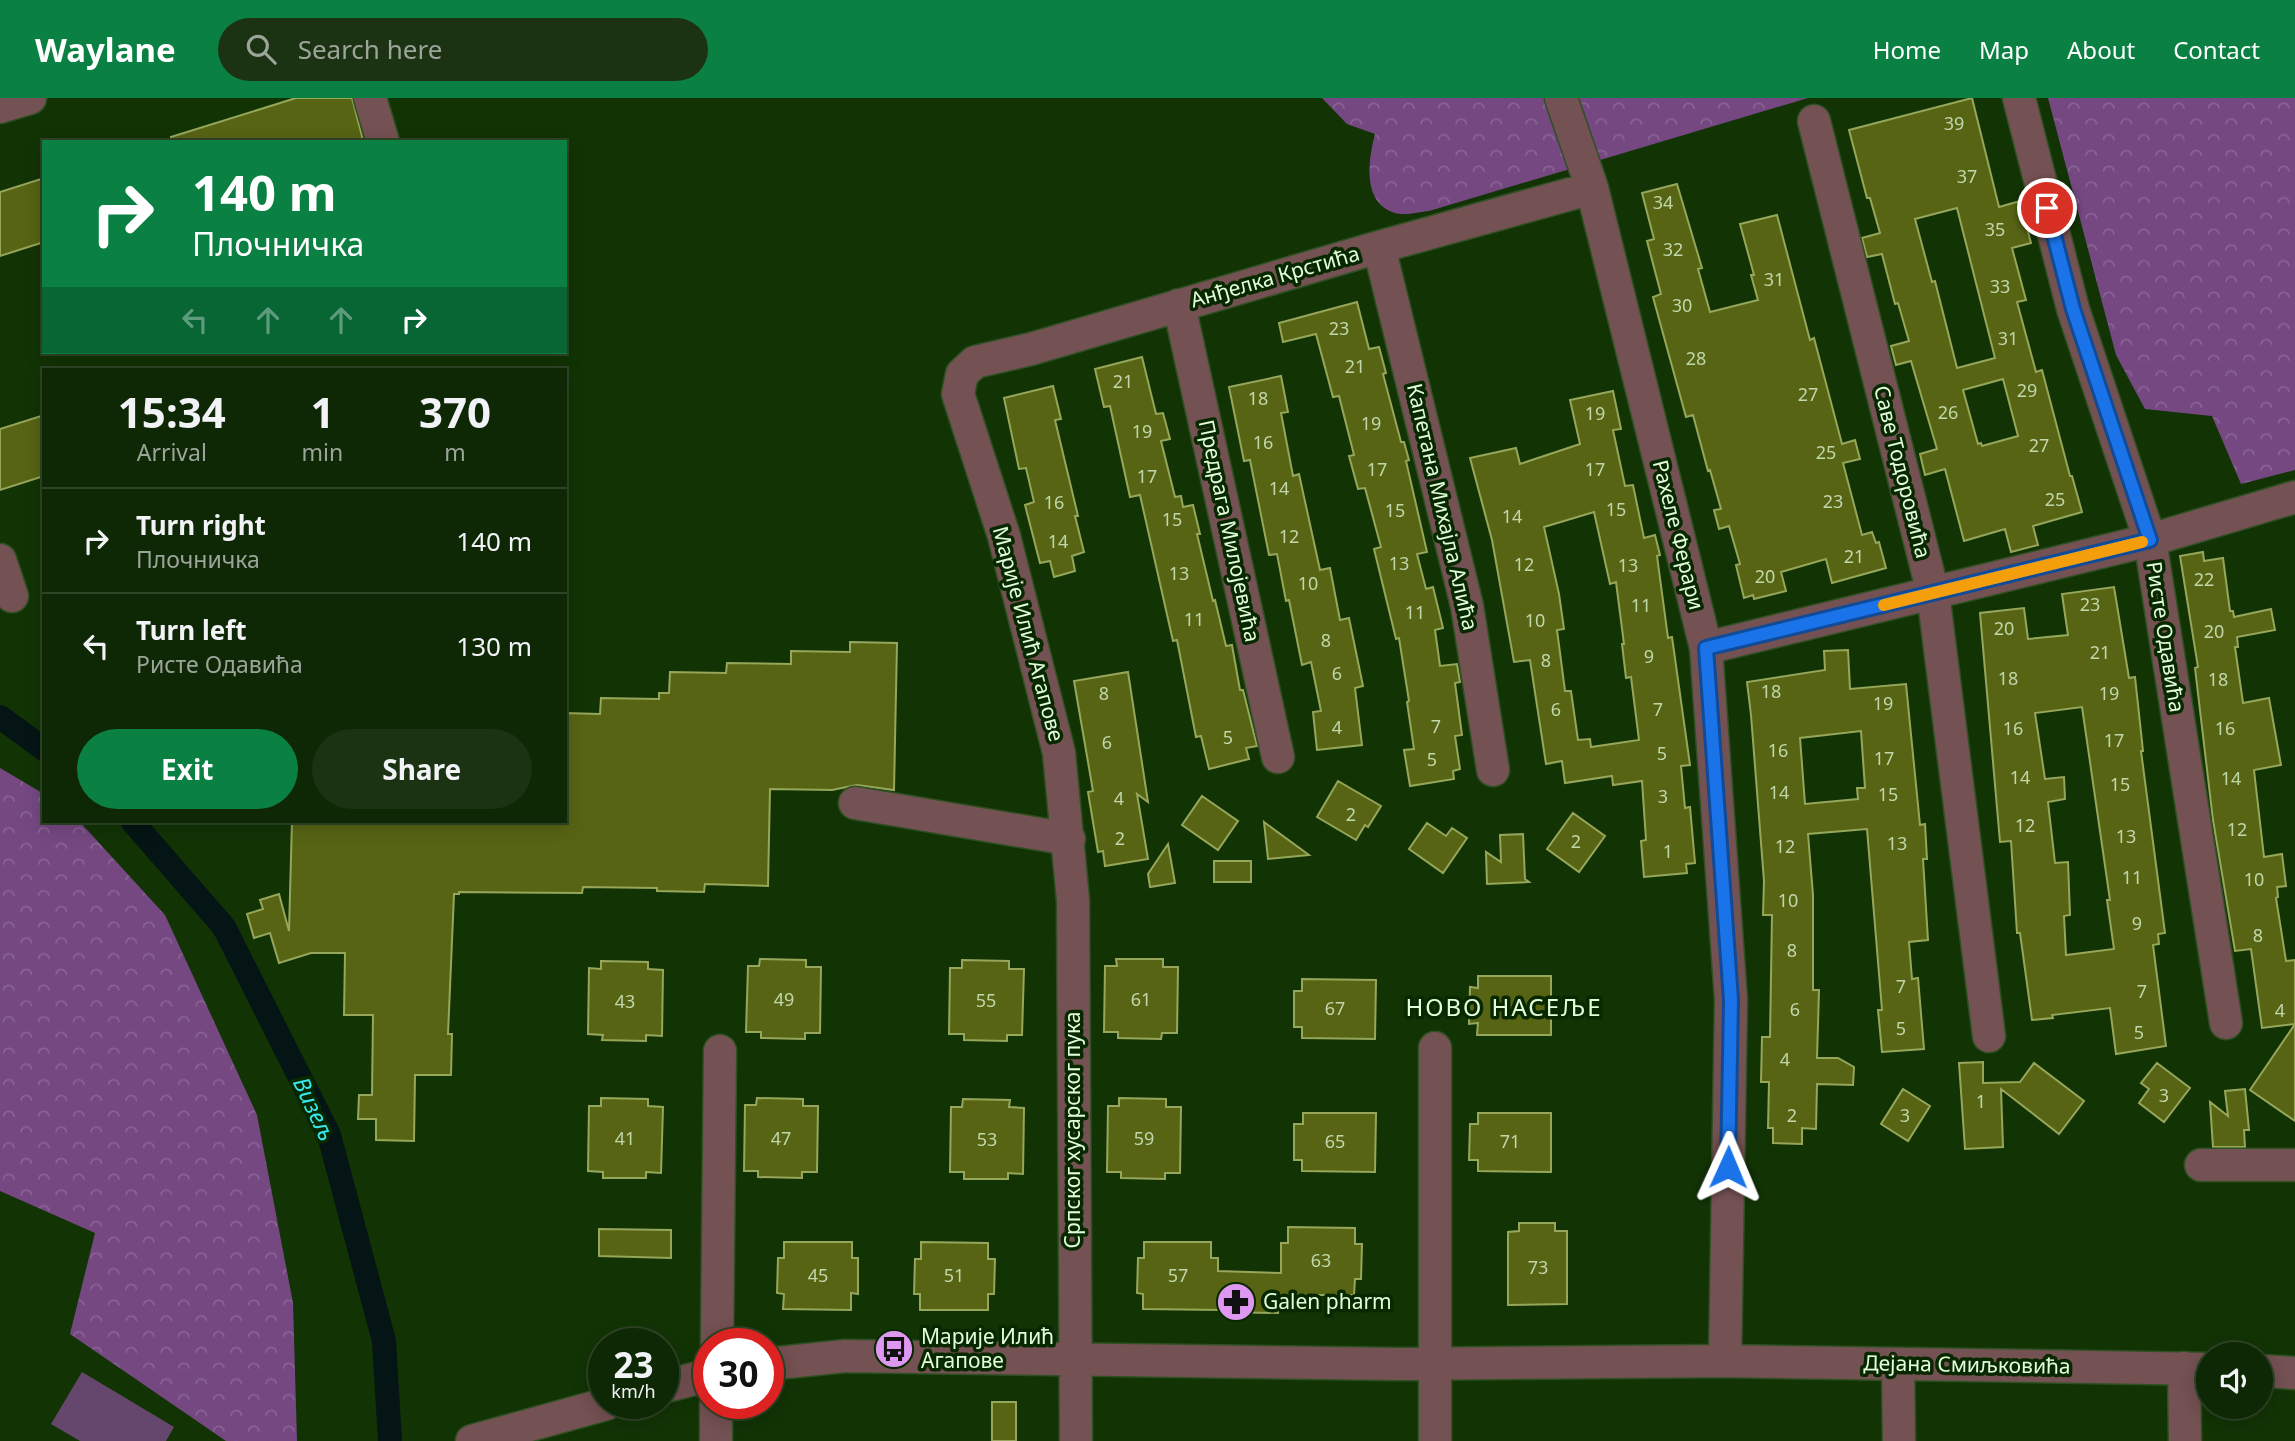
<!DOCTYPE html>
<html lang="en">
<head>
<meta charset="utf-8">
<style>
	body { margin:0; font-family:"Noto Sans",sans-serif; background:#1c3313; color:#f1f3f6; height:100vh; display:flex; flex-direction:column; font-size:26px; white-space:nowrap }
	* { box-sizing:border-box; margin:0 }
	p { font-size:23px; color:#9ba59a }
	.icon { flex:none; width:38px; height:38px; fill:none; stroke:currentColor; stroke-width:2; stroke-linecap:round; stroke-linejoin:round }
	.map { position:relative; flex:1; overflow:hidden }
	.details { position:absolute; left:42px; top:270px; width:525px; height:455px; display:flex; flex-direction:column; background:#0e2704; border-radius:0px; box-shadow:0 4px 18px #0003,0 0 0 2px #2e4426 }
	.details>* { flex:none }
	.banner { position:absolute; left:42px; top:42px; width:525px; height:214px; border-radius:0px; box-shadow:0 4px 18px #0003,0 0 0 2px #2e4426; background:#0b8043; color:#fff; overflow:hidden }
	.buttons { position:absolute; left:2196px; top:1244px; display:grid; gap:14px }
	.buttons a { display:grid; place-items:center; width:77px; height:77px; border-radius:50%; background:#0e2704; box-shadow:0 4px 18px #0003,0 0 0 2px #2e4426; font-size:35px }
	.speed { position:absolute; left:588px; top:1230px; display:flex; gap:14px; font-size:35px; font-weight:700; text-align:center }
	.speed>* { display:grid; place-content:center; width:91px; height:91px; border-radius:50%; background:#0e2704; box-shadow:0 4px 18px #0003,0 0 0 2px #2e4426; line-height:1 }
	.speed small { font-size:18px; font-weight:400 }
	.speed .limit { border:10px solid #d22; background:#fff; color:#111 }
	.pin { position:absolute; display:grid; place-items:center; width:60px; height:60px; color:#fff; margin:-30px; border:4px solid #fff; border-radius:50%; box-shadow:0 2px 7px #0007 }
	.me { position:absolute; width:77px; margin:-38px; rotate:1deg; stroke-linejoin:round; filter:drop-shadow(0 0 5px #0008) }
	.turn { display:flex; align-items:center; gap:24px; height:147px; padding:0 35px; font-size:32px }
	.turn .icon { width:91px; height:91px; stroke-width:2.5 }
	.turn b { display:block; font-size:49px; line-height:60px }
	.lanes { display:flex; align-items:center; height:66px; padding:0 35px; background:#0003; justify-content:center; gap:35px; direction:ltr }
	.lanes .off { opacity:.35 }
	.eta { display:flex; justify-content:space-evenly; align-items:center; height:119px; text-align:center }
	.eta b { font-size:42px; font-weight:700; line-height:49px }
	.cta { display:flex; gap:14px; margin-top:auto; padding:14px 35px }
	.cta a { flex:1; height:80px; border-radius:42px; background:#0b8043; color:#fff; font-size:28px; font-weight:700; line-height:80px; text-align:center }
	.cta a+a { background:#1c3313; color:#f1f3f6 }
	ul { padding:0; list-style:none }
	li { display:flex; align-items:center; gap:21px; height:105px; padding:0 35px; border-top:2px solid #2e4426 }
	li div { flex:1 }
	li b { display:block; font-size:26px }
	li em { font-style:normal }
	header { display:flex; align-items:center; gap:42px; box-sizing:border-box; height:98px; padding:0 35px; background:#0b8043; color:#fff }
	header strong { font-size:33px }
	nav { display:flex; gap:38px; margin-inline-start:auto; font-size:24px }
	.search { width:490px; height:63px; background:#1c3313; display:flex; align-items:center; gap:18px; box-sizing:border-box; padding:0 24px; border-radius:38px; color:#9ba59a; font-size:26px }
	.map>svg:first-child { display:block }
	.grass { fill:#65476d }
	.forest { fill:url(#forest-crowns) }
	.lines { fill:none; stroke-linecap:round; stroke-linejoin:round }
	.canal { stroke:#051414; stroke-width:24 }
	.building { fill:#576414; stroke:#96a65a; stroke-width:2; fill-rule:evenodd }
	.minor-casing { stroke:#2f5023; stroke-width:35 }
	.minor { stroke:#745152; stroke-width:32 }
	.route-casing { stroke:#114b97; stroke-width:18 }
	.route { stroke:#1a73e8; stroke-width:12 }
	.slow { stroke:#f59e0b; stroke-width:12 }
	.labels { text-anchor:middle; stroke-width:7; stroke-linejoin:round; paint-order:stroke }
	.number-label { font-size:18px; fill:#c0d7aa }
	.street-label { font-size:21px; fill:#e3fddc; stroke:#082900 }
	.poi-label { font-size:21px; fill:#e3fddc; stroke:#082900; text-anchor:start }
	.water-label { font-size:23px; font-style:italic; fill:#37e8ee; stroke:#082900 }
	.quarter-label { font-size:24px; letter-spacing:2px; fill:#e3fddc; stroke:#082900 }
</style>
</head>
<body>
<header>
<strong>Waylane</strong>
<div class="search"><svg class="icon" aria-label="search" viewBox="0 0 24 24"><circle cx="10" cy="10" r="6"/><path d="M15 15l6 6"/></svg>Search here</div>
<nav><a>Home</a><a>Map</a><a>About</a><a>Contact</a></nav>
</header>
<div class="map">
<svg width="2295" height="1343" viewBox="0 0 2295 1343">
	<defs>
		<pattern id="forest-crowns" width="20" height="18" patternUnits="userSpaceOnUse" patternTransform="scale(1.75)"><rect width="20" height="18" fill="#754882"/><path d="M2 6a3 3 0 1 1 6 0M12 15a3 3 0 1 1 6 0" fill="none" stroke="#886393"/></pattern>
	</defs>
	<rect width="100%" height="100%" fill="#123405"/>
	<path class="grass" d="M82 1274 174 1329 166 1343H80L51 1326Z"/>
	<path class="forest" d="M1322 0H1808L1429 113C1419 114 1405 118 1395 115 1362 105 1368 63 1375 36L1347 26Z
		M2048 0H2295V372L2241 386 2212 318 2145 311 2116 257Z
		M0 670 44 696V723H79L165 817 257 1017 293 1205 297 1343H226L70 1236 95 1135 0 1093Z"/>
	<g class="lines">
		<path class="canal" d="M0 619 44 651
			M132 723 224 829 329 1037 384 1243 390 1343"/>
	</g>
	<path class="building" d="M296 0H352L363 42 172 44 171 39Z
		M1972 0 1999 109 2020 103 2031 145 2012 150 2026 202 2017 204 2036 274 2042 272 2070 378H2072L2082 414 2033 428 2038 447 2011 454 2005 431 1964 443 1945 371 1925 377 1920 356 1937 351 1911 263 1896 267 1891 248 1909 243 1898 205 1895 206 1882 156 1867 159 1862 140 1880 135 1870 100H1867L1849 32ZM1957 110 1995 260 1957 270 1935 183 1932 184 1915 121ZM2003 281 2018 338 1982 348 1981 345 1978 346 1963 292Z
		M44 80V144L0 158V94Z
		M1677 86 1702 170 1698 171 1710 214 1758 202 1751 177H1754L1740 126 1777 117 1810 242 1814 240 1842 346 1855 342 1860 361 1843 365 1862 437 1872 434 1876 445 1879 444 1886 470 1832 485 1826 461 1781 474 1786 493 1754 501 1753 497 1744 500 1736 467 1740 466 1729 428 1719 431 1714 412 1721 411 1710 372 1708 373 1693 317 1686 319 1653 199 1661 196 1647 143 1654 141 1642 95Z
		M1357 204 1369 251 1379 249 1386 275 1383 276 1401 344H1404L1409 362 1406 363 1427 454 1417 456 1426 491 1433 489 1443 530 1435 532 1440 568 1457 566 1460 584 1455 585 1462 637 1455 638 1460 671 1453 673 1454 681 1410 688 1404 652 1414 651 1407 604 1409 603 1399 540 1396 541 1374 451 1381 449 1365 390 1358 391 1349 358 1354 357 1339 298 1333 299 1316 236 1283 244 1279 225Z
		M1142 259 1156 316 1163 315 1170 341 1161 343 1175 399 1181 398 1183 409 1193 407 1200 436H1197L1213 503 1215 502 1226 548 1232 547 1240 592H1243L1257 648 1246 650 1249 661 1209 671 1201 638 1196 639 1177 542 1173 543 1140 397 1130 399 1110 308 1104 309 1095 271Z
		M1281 278 1288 314 1281 315 1293 378 1299 376 1320 472 1330 470 1340 522 1349 520 1363 588 1355 590 1362 647 1317 652 1313 614 1321 613 1311 564 1302 567 1289 502 1286 503 1277 456 1269 457 1250 362 1244 363 1229 289Z
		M1053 288 1061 321 1055 322 1078 418H1075L1084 454 1072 458 1075 473 1054 479 1050 463 1040 465 1025 407 1034 404 1026 370 1019 371 1004 300Z
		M1613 293 1621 331 1613 332 1625 388 1633 387 1644 440 1655 437 1660 457 1657 458 1668 540 1672 539 1690 667 1681 668 1685 710 1690 709 1695 765 1686 766 1687 775 1644 779 1641 743 1646 742 1642 683 1613 687 1612 678 1565 685 1562 663 1546 666 1530 562 1514 564 1492 442 1470 360 1516 350 1520 366 1580 346 1570 302ZM1594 414 1610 486 1616 484 1624 546H1622L1626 580 1631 579 1639 642 1591 649 1590 641 1578 642 1571 593H1565L1557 532 1564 531 1559 496 1544 429Z
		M44 317V378L0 392V331Z
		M2203 454 2204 463 2223 460 2230 513H2233L2234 519 2271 511 2275 532 2237 539 2238 549H2235L2243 605 2269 600 2281 667 2254 672 2264 759 2282 756 2286 788 2277 789 2278 799 2276 800 2286 863 2295 862V1023L2250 992 2295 926 2262 930 2251 851 2235 853 2213 722 2195 570 2198 569 2180 458Z
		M2114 489 2129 580 2135 579 2143 653H2141L2165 835 2158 836 2159 846 2153 847 2166 948 2116 956 2110 910 2052 917 2053 920 2032 922 2020 835H2017L2011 743 2000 744 1980 515 2024 510 2028 541 2068 537 2062 496ZM2082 609 2110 802H2107L2114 851 2066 857 2064 818 2070 817 2068 764 2055 765 2048 704 2065 701 2064 679 2045 681 2035 615Z
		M850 544 897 545 894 692 857 687 832 692 770 691 768 788 705 786 704 794 657 793V790L583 789 582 795 459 794V796H454L448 936H452L451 977H415L414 1043 376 1042V1021H358L359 997H372L373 917H344L345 855H311L279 865 270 835 254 840 247 816 263 811 260 802 279 796 289 833 292 723H565V615L600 616 601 600 659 601V595H669L670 574 726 575 727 565 791 566V553L850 554Z
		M1848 552 1850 591 1906 586 1920 727 1925 726 1927 761H1923L1928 842 1909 844 1912 881 1918 880 1924 951 1882 954 1878 912H1882L1867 731 1808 736 1813 797V892H1819L1817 960H1838L1854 969 1853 987 1817 986 1816 1031 1802 1030V1046L1773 1045V1030H1768L1769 984H1761L1762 939H1770L1772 817H1763L1764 783 1751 617 1747 584 1825 572 1824 553ZM1861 633 1865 690H1857L1858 701 1805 706 1800 640Z
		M1128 574 1148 704 1137 696 1148 761 1105 768 1103 753 1098 754 1088 694 1093 693 1074 583Z
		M1338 683 1381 708 1368 729 1365 727 1356 742 1317 719Z
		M1202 698 1238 723 1218 752 1182 727Z
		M1573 715 1605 738 1579 774 1547 751Z
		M1264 724 1309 757 1268 761Z
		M1427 725 1446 738 1452 730 1467 740 1443 775 1409 751Z
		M1523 736 1525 781 1529 784 1487 786 1486 754 1501 764 1500 737Z
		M1168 746 1175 785 1150 789 1148 776Z
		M1214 763H1251V784H1214Z
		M760 861 806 862V869H821L820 935H805V941L761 940V934H746L748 868H759Z
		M1116 861H1163V869H1178L1177 935H1162L1161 941 1118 940V934H1104L1105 868H1117Z
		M962 862 1009 863V871H1024L1022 937H1007V943L964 942V936H949L950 870H962Z
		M601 863 648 864V871L663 872 662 938 646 937V943L602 942 603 937 588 936 589 870 601 871Z
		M1478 878H1551V937H1477L1478 925 1469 926 1470 889 1478 890Z
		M1302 881 1376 882 1375 941 1302 940V929H1294V893H1302Z
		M1983 964V985L2020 984 2034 965 2084 1003 2059 1036 2001 991 2003 1049 1965 1051 1959 965Z
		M2157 965 2190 990 2164 1024 2139 1005 2149 991 2141 985Z
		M1903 991 1930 1008 1908 1043 1881 1026Z
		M2245 991 2249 1032H2244L2245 1049H2213L2210 1004 2228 1018 2225 993Z
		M601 1000 648 1001V1008L663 1009 661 1075 646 1074V1080H603V1074L588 1073 589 1008H601Z
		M757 1000 803 1001V1008H818L817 1074H802V1080L758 1079V1073H744L745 1007H756Z
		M1119 1000 1166 1001V1009H1181L1180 1075H1165V1081L1121 1080V1074H1107L1108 1008H1119Z
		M963 1001 1010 1002 1009 1009 1024 1010 1023 1076 1008 1075V1081H964V1074H950L951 1009H962Z
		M1303 1015H1376L1375 1074 1302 1073V1062H1294V1026H1303Z
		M1478 1015H1551V1074L1478 1073V1062H1469L1470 1026H1478Z
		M1519 1125H1555V1133H1567V1206L1508 1207V1134L1519 1133Z
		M1288 1129 1355 1130V1146H1362L1361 1181H1355L1354 1197H1279L1278 1215 1222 1214V1212L1143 1211V1196L1137 1195 1138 1160H1144V1144H1211V1160H1218V1173L1281 1175V1145H1288Z
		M599 1131 671 1132V1160L599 1158Z
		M784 1144H852V1160H858V1196L851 1195V1212L783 1211 784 1196 777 1195 778 1160H784Z
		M921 1144 988 1145V1161H995L994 1196H988V1212H920V1196H914L915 1161H921Z
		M992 1304H1016V1343H992Z"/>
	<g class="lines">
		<g class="minor-casing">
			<path id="minor" d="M370 0 383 44
				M1561 0 1592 90 1706 550 1731 902 1725 1263
				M2019 0 2073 211 2150 442 2226 925
				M0 9 30 0
				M1814 23 1933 495 1989 938
				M1379 149 1467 508 1493 672
				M1179 207 1278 659
				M0 462 12 498
				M1706 550 2150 442 2295 399
				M855 705 1069 741
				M1435 950V1343
				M2201 1067H2295
				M717 1246 720 953
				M768 1266 845 1258 1396 1266 1725 1263 2208 1271
				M1898 1266 1899 1343
				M2184 1270 2185 1343
				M2261 1273 2295 1275
				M663 1289 709 1277
				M472 1343 606 1306
				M716 1343V1306
				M1076 1343 1073 802 1059 655 1004 438 958 296 962 276 975 264 1031 251 1379 149 1592 90"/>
		</g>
		<use href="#minor" class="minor"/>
	</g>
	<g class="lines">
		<g class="route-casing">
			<path id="route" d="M1728 1069 1731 902 1706 550 2150 442 2073 211 2047 110"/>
		</g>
		<use href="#route" class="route"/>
		<path class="slow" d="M1884 507 2142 444"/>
	</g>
	<defs>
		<g id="pharmacy-disc" transform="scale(2.0125)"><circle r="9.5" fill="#de98f2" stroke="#082900"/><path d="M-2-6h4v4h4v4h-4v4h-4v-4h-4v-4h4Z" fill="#111"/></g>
		<g id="bus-disc" transform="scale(2.0125)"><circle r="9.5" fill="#de98f2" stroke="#082900"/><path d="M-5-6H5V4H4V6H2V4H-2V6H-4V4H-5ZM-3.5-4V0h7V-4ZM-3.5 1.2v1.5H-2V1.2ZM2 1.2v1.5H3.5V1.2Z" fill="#111"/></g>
	</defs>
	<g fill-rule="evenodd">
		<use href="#pharmacy-disc" x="1236" y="1204"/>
		<use href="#bus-disc" x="894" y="1251"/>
	</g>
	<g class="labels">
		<g class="number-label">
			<text x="1954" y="32">39</text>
			<text x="1967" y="85">37</text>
			<text x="1663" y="111">34</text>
			<text x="1995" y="138">35</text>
			<text x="1673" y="158">32</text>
			<text x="1774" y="188">31</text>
			<text x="2000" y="195">33</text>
			<text x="1682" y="214">30</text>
			<text x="1339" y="237">23</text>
			<text x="2008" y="247">31</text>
			<text x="1696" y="267">28</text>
			<text x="1355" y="275">21</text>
			<text x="1123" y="290">21</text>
			<text x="2027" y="299">29</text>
			<text x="1808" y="303">27</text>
			<text x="1258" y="307">18</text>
			<text x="1948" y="321">26</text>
			<text x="1595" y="322">19</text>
			<text x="1371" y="332">19</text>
			<text x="1142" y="340">19</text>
			<text x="1263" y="351">16</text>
			<text x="2039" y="354">27</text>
			<text x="1826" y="361">25</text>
			<text x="1377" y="378">17</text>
			<text x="1595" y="378">17</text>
			<text x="1147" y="385">17</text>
			<text x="1279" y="397">14</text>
			<text x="2055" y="408">25</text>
			<text x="1833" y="410">23</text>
			<text x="1054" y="411">16</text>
			<text x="1616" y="418">15</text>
			<text x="1395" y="419">15</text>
			<text x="1512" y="425">14</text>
			<text x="1172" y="428">15</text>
			<text x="1289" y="445">12</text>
			<text x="1058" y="450">14</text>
			<text x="1854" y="465">21</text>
			<text x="1399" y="472">13</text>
			<text x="1524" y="473">12</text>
			<text x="1628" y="474">13</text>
			<text x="1179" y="482">13</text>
			<text x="1765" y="485">20</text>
			<text x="2204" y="488">22</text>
			<text x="1308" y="492">10</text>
			<text x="2090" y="513">23</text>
			<text x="1641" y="514">11</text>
			<text x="1415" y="521">11</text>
			<text x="1194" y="528">11</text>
			<text x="1535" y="529">10</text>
			<text x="2004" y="537">20</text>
			<text x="2214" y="540">20</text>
			<text x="1326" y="549">8</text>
			<text x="2100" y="561">21</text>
			<text x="1649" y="565">9</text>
			<text x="1546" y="569">8</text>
			<text x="1337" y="582">6</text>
			<text x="2008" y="587">18</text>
			<text x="2218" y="588">18</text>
			<text x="1771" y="600">18</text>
			<text x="1104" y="602">8</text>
			<text x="2109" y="602">19</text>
			<text x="1883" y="612">19</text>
			<text x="1556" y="618">6</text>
			<text x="1658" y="618">7</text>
			<text x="1436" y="635">7</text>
			<text x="1337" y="636">4</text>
			<text x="2013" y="637">16</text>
			<text x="2225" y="637">16</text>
			<text x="1228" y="646">5</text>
			<text x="2114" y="649">17</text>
			<text x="1107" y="651">6</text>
			<text x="1778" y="659">16</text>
			<text x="1662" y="662">5</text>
			<text x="1884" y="667">17</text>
			<text x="1432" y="668">5</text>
			<text x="2020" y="686">14</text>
			<text x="2231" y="687">14</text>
			<text x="2120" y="693">15</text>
			<text x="1779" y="701">14</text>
			<text x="1888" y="703">15</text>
			<text x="1663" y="705">3</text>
			<text x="1119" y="707">4</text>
			<text x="1351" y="723">2</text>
			<text x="2025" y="734">12</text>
			<text x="2237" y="738">12</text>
			<text x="2126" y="745">13</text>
			<text x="1120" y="747">2</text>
			<text x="1576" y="750">2</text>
			<text x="1897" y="752">13</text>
			<text x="1785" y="755">12</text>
			<text x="1668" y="760">1</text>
			<text x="2132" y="786">11</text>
			<text x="2254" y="788">10</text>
			<text x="1788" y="809">10</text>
			<text x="2137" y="832">9</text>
			<text x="2258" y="844">8</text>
			<text x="1792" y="859">8</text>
			<text x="1901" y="895">7</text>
			<text x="2142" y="900">7</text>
			<text x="784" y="908">49</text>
			<text x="1141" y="908">61</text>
			<text x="986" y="909">55</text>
			<text x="625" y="910">43</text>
			<text x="1335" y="917">67</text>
			<text x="1795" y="918">6</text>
			<text x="2280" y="919">4</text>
			<text x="1901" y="937">5</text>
			<text x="2139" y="941">5</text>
			<text x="1785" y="968">4</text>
			<text x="2164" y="1004">3</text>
			<text x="1981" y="1010">1</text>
			<text x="1792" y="1024">2</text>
			<text x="1905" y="1024">3</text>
			<text x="625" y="1047">41</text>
			<text x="781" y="1047">47</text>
			<text x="1144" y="1047">59</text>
			<text x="987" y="1048">53</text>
			<text x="1335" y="1050">65</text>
			<text x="1510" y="1050">71</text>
			<text x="1321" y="1169">63</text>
			<text x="1538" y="1176">73</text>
			<text x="818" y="1184">45</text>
			<text x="954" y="1184">51</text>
			<text x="1178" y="1184">57</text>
		</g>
		<g class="street-label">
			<text transform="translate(1275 179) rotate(-16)" y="7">Анђелка Крстића</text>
			<text transform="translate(1902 374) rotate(76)" y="7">Саве Тодоровића</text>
			<text transform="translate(1442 409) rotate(77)" y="7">Капетана Михајла Алића</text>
			<text transform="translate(1229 433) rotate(78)" y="7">Предрага Милојевића</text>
			<text transform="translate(1678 437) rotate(76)" y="7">Рахеле Ферари</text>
			<text transform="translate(1028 536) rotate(75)" y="7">Марије Илић Агапове</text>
			<text transform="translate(2165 539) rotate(81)" y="7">Ристе Одавића</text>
			<text transform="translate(1073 1032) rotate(-90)" y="7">Српског хусарског пука</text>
			<text transform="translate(1967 1267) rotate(1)" y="7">Дејана Смиљковића</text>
		</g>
		<g class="poi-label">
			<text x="1263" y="1211">Galen pharm</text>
			<text x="921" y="1246">Марије Илић<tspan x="921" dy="24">Агапове</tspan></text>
		</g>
		<g class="water-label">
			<text transform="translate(314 1011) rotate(65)" y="8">Визељ</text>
		</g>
		<g class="quarter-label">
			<text x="1504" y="918">НОВО НАСЕЉЕ</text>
		</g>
	</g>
</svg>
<div class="buttons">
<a><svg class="icon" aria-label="sound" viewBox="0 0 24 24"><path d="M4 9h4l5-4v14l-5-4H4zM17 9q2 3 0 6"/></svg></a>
</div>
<div class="speed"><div>23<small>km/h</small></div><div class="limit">30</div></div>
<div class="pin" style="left:2047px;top:110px;background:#d93025"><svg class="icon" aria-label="arrive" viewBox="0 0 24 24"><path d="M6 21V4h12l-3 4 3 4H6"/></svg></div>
<svg class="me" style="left:1728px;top:1069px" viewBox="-20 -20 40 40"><path d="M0-17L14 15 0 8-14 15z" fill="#1a73e8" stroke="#fff" stroke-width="4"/></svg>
<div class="banner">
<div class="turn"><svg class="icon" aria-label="right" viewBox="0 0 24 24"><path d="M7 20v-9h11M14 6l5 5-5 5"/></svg><div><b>140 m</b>Плочничка</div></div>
<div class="lanes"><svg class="icon off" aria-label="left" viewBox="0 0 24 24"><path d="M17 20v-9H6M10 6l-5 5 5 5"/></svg><svg class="icon off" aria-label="ahead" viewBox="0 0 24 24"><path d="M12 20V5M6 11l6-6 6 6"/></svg><svg class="icon off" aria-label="ahead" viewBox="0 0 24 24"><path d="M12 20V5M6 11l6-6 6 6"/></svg><svg class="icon" aria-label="right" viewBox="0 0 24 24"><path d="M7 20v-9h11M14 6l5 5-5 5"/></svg></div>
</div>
<section class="details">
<div class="eta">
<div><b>15:34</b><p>Arrival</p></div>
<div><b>1</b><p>min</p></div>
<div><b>370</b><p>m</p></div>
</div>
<ul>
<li><svg class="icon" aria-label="right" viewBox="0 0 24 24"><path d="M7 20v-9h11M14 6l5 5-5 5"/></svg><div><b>Turn right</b><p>Плочничка</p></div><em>140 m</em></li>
<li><svg class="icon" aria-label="left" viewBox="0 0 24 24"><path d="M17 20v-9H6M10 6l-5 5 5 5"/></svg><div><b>Turn left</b><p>Ристе Одавића</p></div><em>130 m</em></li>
</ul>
<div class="cta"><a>Exit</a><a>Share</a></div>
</section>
</div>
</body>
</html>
